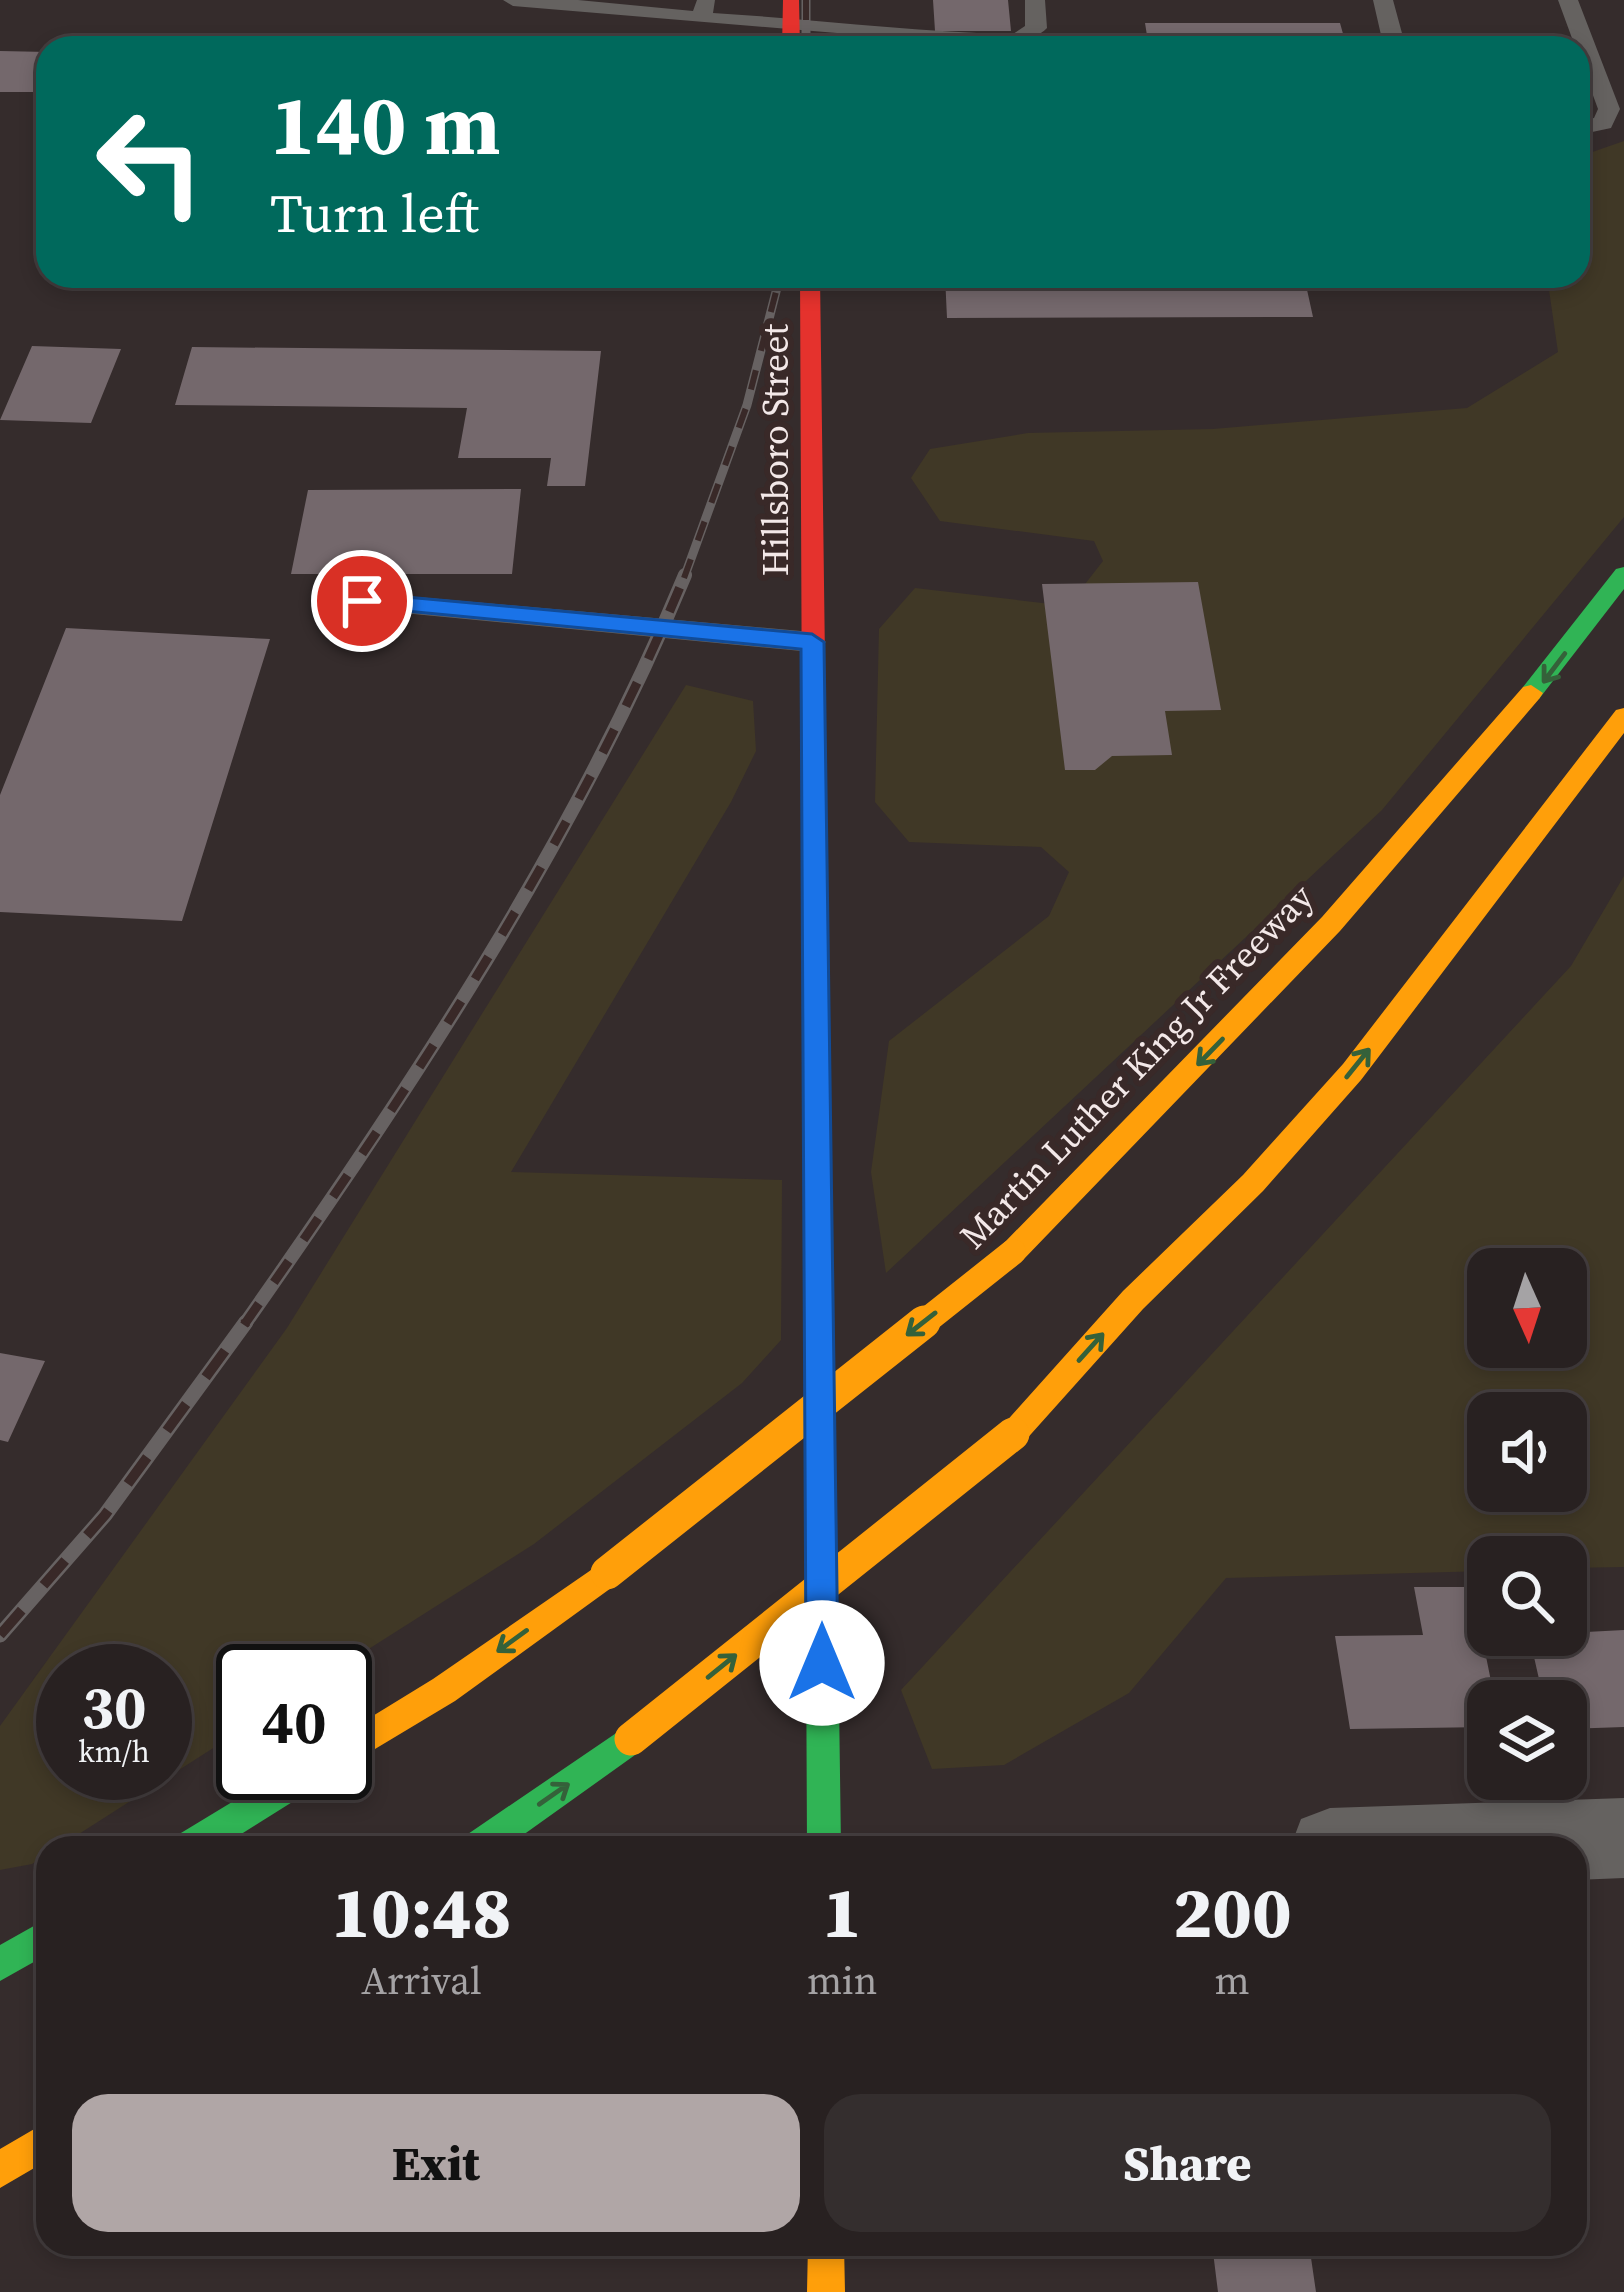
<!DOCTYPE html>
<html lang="en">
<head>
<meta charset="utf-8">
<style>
	body { margin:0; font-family:"Source Serif 4",serif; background:#342e2e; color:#f1f3f6; height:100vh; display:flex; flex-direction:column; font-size:45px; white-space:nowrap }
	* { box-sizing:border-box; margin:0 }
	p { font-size:39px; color:#a5a3a5 }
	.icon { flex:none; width:66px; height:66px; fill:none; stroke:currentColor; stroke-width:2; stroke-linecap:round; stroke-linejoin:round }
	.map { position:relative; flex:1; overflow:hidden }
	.details { position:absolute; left:36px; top:1836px; width:1551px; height:420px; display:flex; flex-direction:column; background:#282121; border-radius:36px; box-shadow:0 6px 18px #0003,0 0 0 3px #443e3f }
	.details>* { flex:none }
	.guide { position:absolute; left:36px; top:36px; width:1554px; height:252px; border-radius:36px; box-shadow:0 6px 18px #0003,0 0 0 3px #443e3f; background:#00695c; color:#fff; overflow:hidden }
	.needle { width:78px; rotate:177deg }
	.controls { position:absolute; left:1467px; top:1248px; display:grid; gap:24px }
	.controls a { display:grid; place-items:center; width:120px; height:120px; border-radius:24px; background:#282121; box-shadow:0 6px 18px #0003,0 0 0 3px #443e3f; font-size:60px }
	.speed { position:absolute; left:36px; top:1644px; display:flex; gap:24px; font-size:60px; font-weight:700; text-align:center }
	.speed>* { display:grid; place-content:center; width:156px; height:156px; border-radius:50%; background:#282121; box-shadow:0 6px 18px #0003,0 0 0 3px #443e3f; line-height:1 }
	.speed small { font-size:30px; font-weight:400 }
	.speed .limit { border:6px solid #111; border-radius:18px; background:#fff; color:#111 }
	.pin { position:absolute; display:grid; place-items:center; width:102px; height:102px; color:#fff; margin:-51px; border:6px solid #fff; border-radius:50%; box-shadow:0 3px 12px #0007 }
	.me { position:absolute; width:132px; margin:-66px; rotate:0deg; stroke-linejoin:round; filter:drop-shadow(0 0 9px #0008) }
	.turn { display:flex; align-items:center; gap:42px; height:252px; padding:0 36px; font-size:54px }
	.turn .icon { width:156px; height:156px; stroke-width:2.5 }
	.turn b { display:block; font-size:84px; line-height:102px }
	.eta { display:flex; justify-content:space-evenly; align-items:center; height:204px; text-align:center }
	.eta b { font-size:72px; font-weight:800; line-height:84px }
	.cta { display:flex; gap:24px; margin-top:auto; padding:24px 36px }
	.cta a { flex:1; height:138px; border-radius:36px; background:#b0a6a6; color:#111; font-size:48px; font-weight:800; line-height:138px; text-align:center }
	.cta a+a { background:#342e2e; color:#f1f3f6 }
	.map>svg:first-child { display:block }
	.green { fill:#403826; fill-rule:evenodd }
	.building { fill:#74686c }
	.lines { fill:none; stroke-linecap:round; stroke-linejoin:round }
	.lane { fill:#656260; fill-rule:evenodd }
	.street { fill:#656260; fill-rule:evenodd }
	.fast { fill:#30b455; fill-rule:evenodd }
	.slow { fill:#ff9f0a; fill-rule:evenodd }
	.jam { fill:#e5322d; fill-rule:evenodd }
	.rail-far2-casing { stroke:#676262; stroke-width:9 }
	.rail-far1-casing { stroke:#676262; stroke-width:14 }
	.rail-casing { stroke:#676262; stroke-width:15 }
	.rail-far2 { stroke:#392928; stroke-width:6; stroke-dasharray:20; stroke-linecap:butt }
	.rail-far1 { stroke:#392928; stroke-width:9; stroke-dasharray:26; stroke-linecap:butt }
	.rail { stroke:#392928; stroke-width:10; stroke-dasharray:33; stroke-linecap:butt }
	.slow-bridge-far1 { stroke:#ff9f0a; stroke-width:26 }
	.slow-bridge { stroke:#ff9f0a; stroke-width:33 }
	.oneway { stroke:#35613a }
	.route { fill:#1a73e8; stroke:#114b97; stroke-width:3 }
	.labels { text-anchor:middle; stroke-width:12; stroke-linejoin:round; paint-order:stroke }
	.street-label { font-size:36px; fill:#f3e8e8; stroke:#392928 }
</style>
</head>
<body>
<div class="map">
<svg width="1624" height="2292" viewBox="0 0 1624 2292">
	<rect width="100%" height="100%" fill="#352c2c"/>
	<path class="green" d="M1624 141V517L1382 810 886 1273 871 1172 889 1041 1049 916 1069 872 1041 847 909 842 875 802 879 629 915 588 1068 606 1103 561 1094 541 940 521 911 478 930 449 1028 433 1213 429 1467 408 1558 352 1547 276H1578V157Z
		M686 685 753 701 756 751 731 802 511 1172 782 1180 781 1340 742 1383 534 1544 334 1671H243V1729L57 1848H48V1854L32 1864 0 1870V1726L287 1328ZM63 1671H165V1773H63Z
		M1624 876V1567L1566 1568V1557H1488V1571L1226 1578 1129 1693 1004 1765 932 1769 901 1690 1571 966ZM1488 1269H1566V1347H1488ZM1488 1413H1566V1491H1488Z"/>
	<path class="building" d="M933 0H1008L1011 31H935Z
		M1145 23H1340L1347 48H1149Z
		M0 51 48 52V92H0Z
		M945 276H1304L1313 317 947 318Z
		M32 346 121 349 91 423 0 420Z
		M192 347 601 351 585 486H547L551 458H458L467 408 175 405Z
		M521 489 512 574H291L308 490Z
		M1198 582 1221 710 1165 711 1172 755 1112 756 1095 770H1065L1042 584Z
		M66 628 270 639 182 921 0 912V795Z
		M0 1353 45 1361 8 1442 0 1440Z
		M1414 1587H1472L1495 1701H1488V1727L1350 1729 1335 1636 1423 1635Z
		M1624 1630V1727L1566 1729V1701H1544L1529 1635Z
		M1212 2244H1309L1316 2292H1218Z"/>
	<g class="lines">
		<path class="lane" d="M503 0H578L693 11 697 0H715L713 13C814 19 912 32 1013 34L1025 26V0H1045L1047 28C1013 62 906 45 861 35L513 6Z
			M1373 0H1393L1406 48H1384Z
			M1558 0H1578L1620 109 1611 128 1578 135V121L1594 118 1598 109Z
			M361 592 812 632 826 642 812 652 351 608 347 601Z"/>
		<path class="street" d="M1624 1798V1878L1575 1880V1848H1290L1301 1819 1330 1808Z"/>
		<path class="fast" d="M1624 567V589L1539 699H1523V687L1616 569Z
			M816 956 829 966 841 1848H807L803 966Z
			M631 1723 642 1728 647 1739 642 1750 505 1848H460L465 1836Z
			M280 1773H326L321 1784 219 1848H171L176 1836Z
			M48 1918V1954L0 1981V1945Z"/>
		<path class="slow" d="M1531 685 1543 693 1539 699 1340 931 1023 1260 1013 1264 1003 1260 999 1252 1003 1244 1322 917 1523 687Z
			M1624 708V733L1361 1080 1263 1191 1143 1309 1023 1443 1013 1447 1003 1443 998 1434 1003 1425 1123 1291 1243 1175 1343 1064 1616 710Z
			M607 1559 618 1563 622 1573 618 1583 455 1701 345 1767V1733L433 1679Z
			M48 2121V2160L0 2188V2149Z
			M808 2244H844L845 2292H807Z"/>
		<path class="jam" d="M783 0H799L800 48H782Z
			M800 276H820L829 966 816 976 803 966Z"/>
		<g class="rail-far2-casing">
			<path id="rail-far2" d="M806 0V48
				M684 578 747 405 780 276"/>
		</g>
		<g class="rail-far1-casing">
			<path id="rail-far1" d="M244 1325C412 1086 573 845 685 575"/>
		</g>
		<g class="rail-casing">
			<path id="rail" d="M0 1635 105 1515 246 1322"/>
		</g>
		<use href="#rail-far2" class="rail-far2"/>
		<use href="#rail-far1" class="rail-far1"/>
		<use href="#rail" class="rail"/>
		<path class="slow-bridge-far1" d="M921 1325 1013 1252"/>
		<path class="slow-bridge" d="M607 1573 924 1322
			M631 1739 1013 1434"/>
	</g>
	<defs><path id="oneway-shaft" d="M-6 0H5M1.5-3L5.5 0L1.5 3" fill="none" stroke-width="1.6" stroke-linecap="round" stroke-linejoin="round" transform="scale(3)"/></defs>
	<g class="oneway">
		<use href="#oneway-shaft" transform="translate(1554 668) rotate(127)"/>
		<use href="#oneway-shaft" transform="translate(1210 1052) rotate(134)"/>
		<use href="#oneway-shaft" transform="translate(1358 1063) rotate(-51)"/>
		<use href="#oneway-shaft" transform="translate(921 1324) rotate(142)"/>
		<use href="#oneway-shaft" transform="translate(1091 1347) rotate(-48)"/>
		<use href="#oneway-shaft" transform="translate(512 1641) rotate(144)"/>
		<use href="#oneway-shaft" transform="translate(722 1666) rotate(-39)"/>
		<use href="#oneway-shaft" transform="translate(554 1794) rotate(-35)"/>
	</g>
	<path class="route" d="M362 593 812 634 824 642 838 1663 834 1673 822 1678 811 1673 806 1663 801 649 354 606 350 601Z"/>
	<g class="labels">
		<g class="street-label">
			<text transform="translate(775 450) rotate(-90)" y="13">Hillsboro Street</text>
			<text transform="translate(1136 1066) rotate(-46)" y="13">Martin Luther King Jr Freeway</text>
		</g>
	</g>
</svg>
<div class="controls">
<a><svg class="needle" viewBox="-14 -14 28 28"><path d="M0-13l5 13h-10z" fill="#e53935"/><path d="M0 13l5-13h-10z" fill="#a5a3a5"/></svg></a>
<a><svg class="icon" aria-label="sound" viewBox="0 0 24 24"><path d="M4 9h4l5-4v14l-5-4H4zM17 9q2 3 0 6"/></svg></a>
<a><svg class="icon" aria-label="search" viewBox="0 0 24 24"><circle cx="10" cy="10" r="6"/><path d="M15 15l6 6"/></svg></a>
<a><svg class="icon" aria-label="layers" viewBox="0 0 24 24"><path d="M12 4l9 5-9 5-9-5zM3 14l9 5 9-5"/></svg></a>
</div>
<div class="speed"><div>30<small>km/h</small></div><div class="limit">40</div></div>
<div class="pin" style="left:362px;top:601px;background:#d93025"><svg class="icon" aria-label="arrive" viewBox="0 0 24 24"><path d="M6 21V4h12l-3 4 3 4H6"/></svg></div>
<svg class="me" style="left:822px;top:1663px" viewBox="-20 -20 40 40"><circle r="19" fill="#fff"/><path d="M0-13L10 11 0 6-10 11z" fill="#1a73e8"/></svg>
<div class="guide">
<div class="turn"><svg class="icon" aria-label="left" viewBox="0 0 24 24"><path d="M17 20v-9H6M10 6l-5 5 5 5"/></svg><div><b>140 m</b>Turn left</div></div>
</div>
<section class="details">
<div class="eta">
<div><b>10:48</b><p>Arrival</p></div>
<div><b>1</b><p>min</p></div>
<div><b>200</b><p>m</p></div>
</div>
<div class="cta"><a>Exit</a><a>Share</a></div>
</section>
</div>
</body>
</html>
